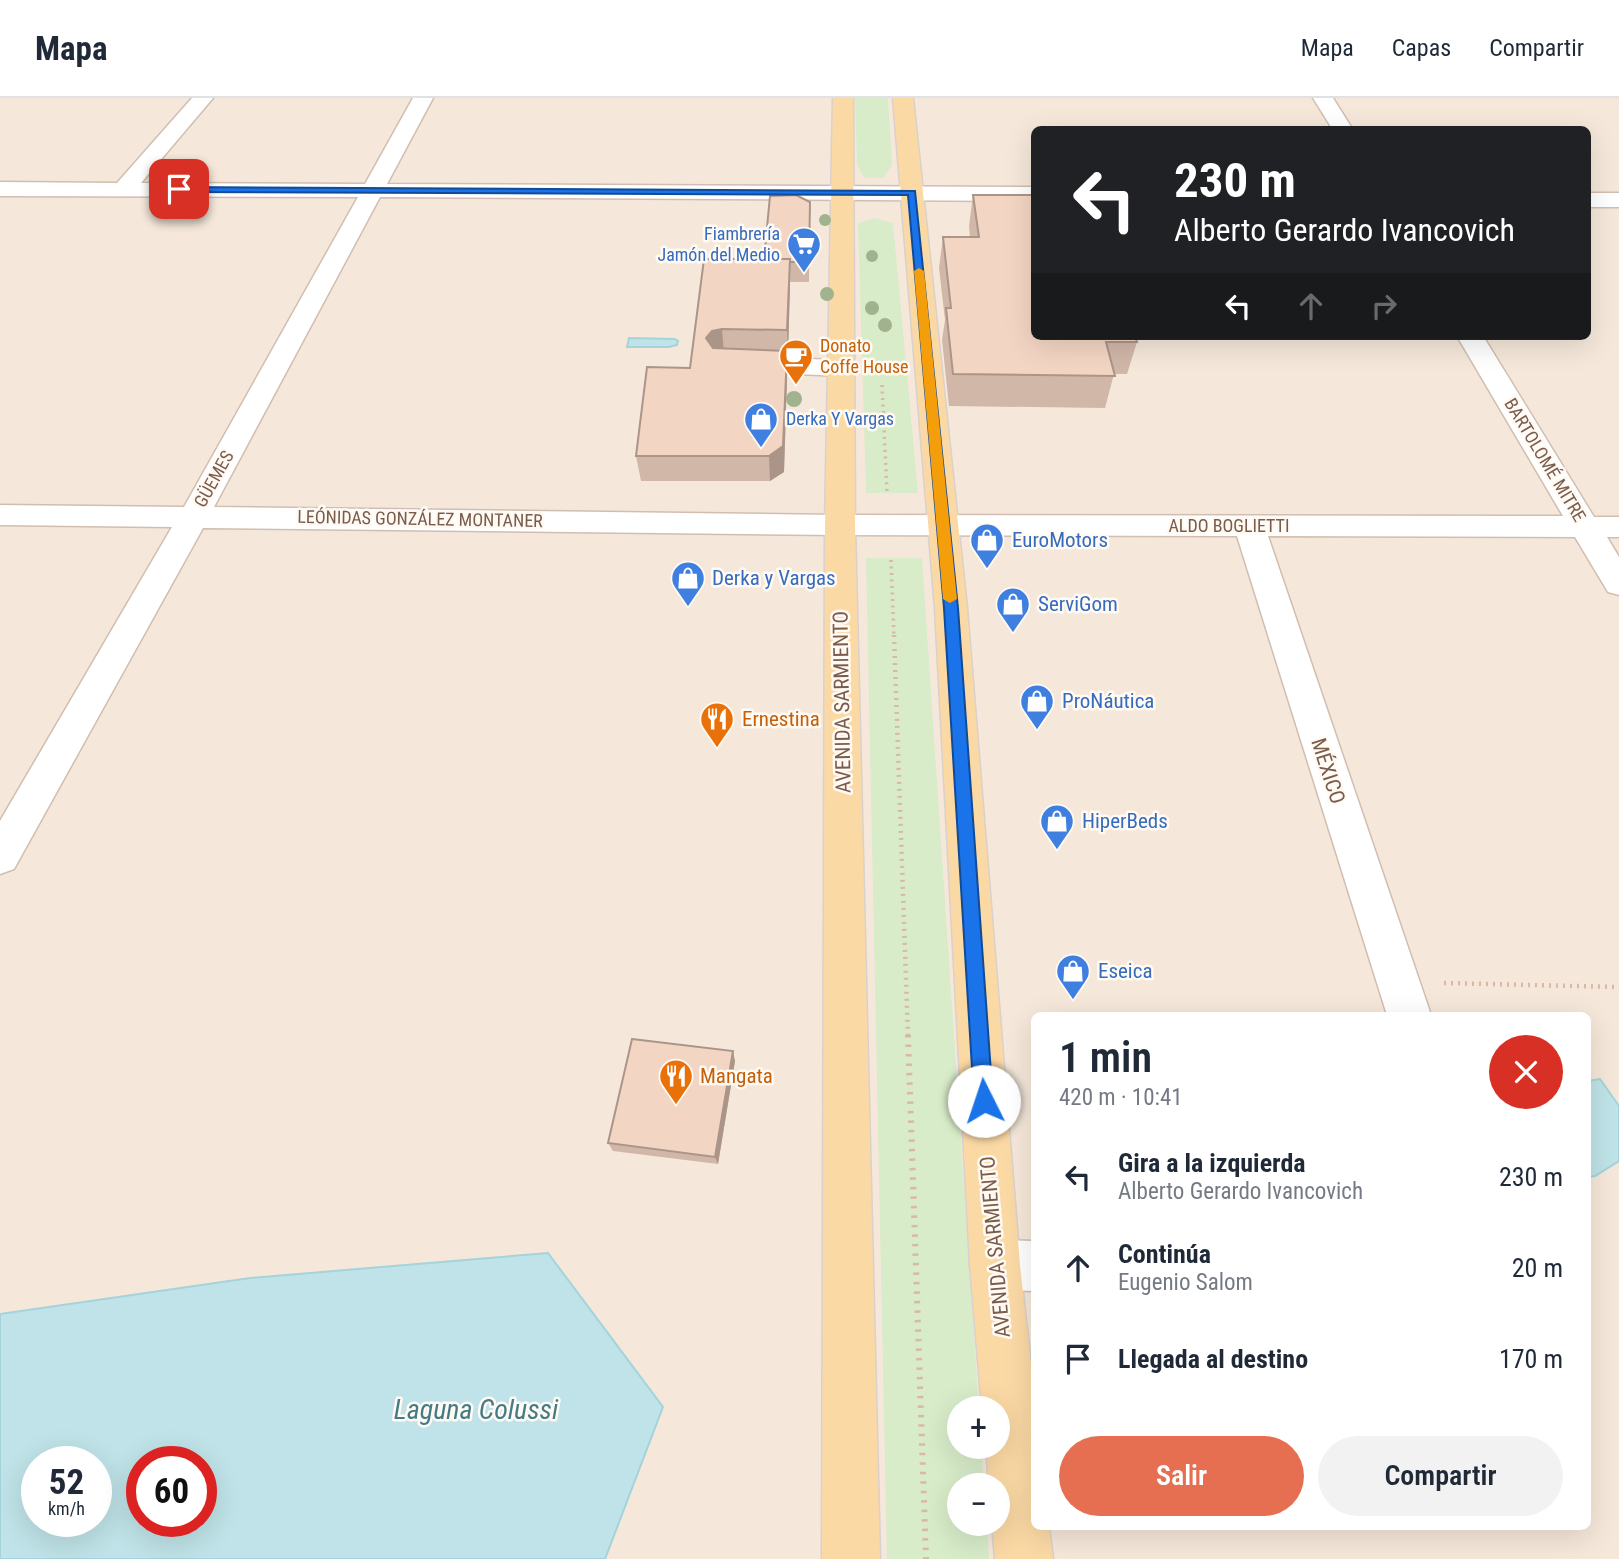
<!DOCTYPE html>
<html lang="es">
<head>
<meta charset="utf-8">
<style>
	body { margin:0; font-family:"Roboto Condensed",sans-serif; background:#f2f2f3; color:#1f2937; height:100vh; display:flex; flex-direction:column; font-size:26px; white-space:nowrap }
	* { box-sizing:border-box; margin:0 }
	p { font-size:23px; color:#747a83 }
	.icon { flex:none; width:38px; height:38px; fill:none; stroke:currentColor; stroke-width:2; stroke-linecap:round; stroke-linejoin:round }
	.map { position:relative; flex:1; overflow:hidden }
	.details { position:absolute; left:1031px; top:914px; width:560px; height:518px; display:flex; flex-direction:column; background:#fff; border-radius:10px; box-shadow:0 7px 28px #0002 }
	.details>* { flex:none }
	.banner { position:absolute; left:1031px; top:28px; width:560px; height:214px; border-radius:10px; box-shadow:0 7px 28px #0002; background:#202124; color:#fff; overflow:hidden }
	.fabs { position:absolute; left:947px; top:1298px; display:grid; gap:14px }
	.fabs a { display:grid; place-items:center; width:63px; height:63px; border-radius:50%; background:#fff; box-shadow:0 7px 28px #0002; font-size:35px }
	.speed { position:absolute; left:21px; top:1348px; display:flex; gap:14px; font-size:35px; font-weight:700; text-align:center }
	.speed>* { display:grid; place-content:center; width:91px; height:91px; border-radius:50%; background:#fff; box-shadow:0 7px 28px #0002; line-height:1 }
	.speed small { font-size:18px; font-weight:400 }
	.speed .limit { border:10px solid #d22; background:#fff; color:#111 }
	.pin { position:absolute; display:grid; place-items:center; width:60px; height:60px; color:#fff; margin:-30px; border-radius:14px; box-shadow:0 4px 10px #0006 }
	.me { position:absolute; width:77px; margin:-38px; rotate:356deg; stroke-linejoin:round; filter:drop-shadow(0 0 5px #0008) }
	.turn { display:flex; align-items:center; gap:24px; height:147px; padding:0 28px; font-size:32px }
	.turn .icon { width:91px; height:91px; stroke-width:2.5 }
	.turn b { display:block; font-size:49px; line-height:60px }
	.lanes { display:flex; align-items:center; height:66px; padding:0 28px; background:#0003; justify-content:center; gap:35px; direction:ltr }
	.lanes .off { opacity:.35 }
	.round { display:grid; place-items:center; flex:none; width:74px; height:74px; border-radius:37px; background:#f2f2f3 }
	.overview { display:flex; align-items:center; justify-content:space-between; height:119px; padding:0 28px }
	h1 { font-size:42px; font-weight:600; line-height:52px }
	.action { display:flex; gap:14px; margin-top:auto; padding:14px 28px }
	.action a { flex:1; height:80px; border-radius:42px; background:#e76f51; color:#fff; font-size:28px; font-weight:600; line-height:80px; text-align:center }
	.action a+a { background:#f2f2f3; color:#1f2937 }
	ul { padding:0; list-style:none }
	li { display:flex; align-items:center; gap:21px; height:91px; padding:0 28px }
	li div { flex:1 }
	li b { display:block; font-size:26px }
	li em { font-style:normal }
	header { display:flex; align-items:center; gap:42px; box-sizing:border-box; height:98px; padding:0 35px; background:#fff; border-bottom:2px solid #e0e1e3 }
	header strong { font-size:33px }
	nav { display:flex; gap:38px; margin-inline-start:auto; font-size:24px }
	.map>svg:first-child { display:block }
	.residential { fill:#f5e8da; fill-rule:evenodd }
	.green { fill:#d8ecc9 }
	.water { fill:#bfe3e8; stroke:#a5d3da; stroke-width:2; fill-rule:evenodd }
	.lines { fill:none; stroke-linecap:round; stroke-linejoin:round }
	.minor-casing { stroke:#d1beb0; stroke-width:3 }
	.major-casing { stroke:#dad1cd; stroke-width:3 }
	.path-far2 { stroke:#d9b8a5; stroke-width:3.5; stroke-dasharray:2 4.5; stroke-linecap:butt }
	.path-far1 { stroke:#d9b8a5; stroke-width:4.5; stroke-dasharray:2 5; stroke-linecap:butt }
	.path { stroke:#d9b8a5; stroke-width:6; stroke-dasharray:2.5 7; stroke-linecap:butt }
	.minor { fill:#fff; fill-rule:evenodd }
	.major { fill:#fbd9a5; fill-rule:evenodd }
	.tree { fill:#a0b28e }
	.wall { fill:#d1b7a8 }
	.shaded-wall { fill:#aa9588 }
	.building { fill:#f3d5c3; stroke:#aa9588; stroke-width:2 }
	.route { fill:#1a73e8; stroke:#114b97; stroke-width:2 }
	.slow { fill:#f59e0b }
	.labels { text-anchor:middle; stroke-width:5; stroke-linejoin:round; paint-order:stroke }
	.far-shop-label { font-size:18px; fill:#366cbe; stroke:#fffaf3; text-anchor:end }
	.far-food-label { font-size:18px; fill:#c56008; stroke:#fffaf3; text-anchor:start }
	.far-street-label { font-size:18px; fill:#7a5c4d; stroke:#fffaf3 }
	.shop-label { font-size:21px; fill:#366cbe; stroke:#fffaf3; text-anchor:start }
	.street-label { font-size:21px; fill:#7a5c4d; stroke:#fffaf3 }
	.food-label { font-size:21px; fill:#c56008; stroke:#fffaf3; text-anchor:start }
	.near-water-label { font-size:28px; font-style:italic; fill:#437c86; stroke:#fffaf3 }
</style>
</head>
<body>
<header>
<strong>Mapa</strong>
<nav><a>Mapa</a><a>Capas</a><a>Compartir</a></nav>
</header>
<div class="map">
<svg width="1619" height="1461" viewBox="0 0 1619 1461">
	<rect width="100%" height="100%" fill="#fdf6ec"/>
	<path class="residential" d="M0 0H1619V1461H0ZM1034 32H1587V238H1034ZM1034 917H1587V1428H1034ZM959 1311H998V1349H959ZM37 1363H96V1423H37ZM142 1363H201V1423H142ZM959 1388H998V1426H959Z"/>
	<path class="green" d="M855 0H888L892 67 883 80H864L857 67Z
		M874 120 893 125 918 395H866L858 125Z
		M866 460H922L979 1311H959V1349H981L984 1388H959V1426H987L989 1461H887Z"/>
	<path class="water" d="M629 240 675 241 678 243 677 247 669 249H627Z
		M1600 981 1619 1008V1063L1595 1078 1587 1079V983Z
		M548 1155 663 1309 605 1461H0V1216L250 1180ZM37 1363H96V1423H37ZM142 1363H201V1423H142Z"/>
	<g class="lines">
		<g class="minor-casing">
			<path id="minor" d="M192 0H213L141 85 365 86 413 0H433L387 86 1034 89V103L380 99 214 409 840 417 1563 418 1457 238H1483L1594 419H1619V439H1607L1619 459V497L1608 494 1575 439 1268 438 1431 917H1387L1237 438 840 437 203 430 14 771 0 776V723L172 429 0 427V407L184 409 358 99 0 98V84L117 85Z
				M1313 0H1333L1353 32H1333Z
				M1587 95H1619V109H1587Z
				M735 259 842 262 851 264 855 270 851 276 842 278 726 273 722 267 726 261Z
				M995 1142 1034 1143V1193L995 1192 977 1185 970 1167 977 1149Z"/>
		</g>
		<g class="major-casing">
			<path id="major" d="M833 0H853L855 427 880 1461H822L825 427Z
				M893 0H913L967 510 1020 1167 1034 1295V1428H1049L1053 1461H995L992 1426H998V1388H989L986 1349H998V1311H982L970 1167 935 510Z"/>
		</g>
		<path class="path-far2" d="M882 287 887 394
			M891 462 894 539"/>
		<path class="path-far1" d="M894 537 908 939
			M1444 885 1619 889"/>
		<path class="path" d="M908 937 926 1461"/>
		<use href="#minor" class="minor"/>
		<use href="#major" class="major"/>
	</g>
	<g class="tree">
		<circle cx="825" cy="122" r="6"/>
		<circle cx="872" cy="158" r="6"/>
		<circle cx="827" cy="196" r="7"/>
		<circle cx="872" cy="210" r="7"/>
		<circle cx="885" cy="227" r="7"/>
		<circle cx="794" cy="301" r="8"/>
	</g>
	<path class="wall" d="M973 97 1137 244 1127 276H1114L1105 310 949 308 942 242 945 222 939 170 943 139H970L969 128Z
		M810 104 809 184H790L788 258H787V278L784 374 770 383H641L636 358 690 270 764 161Z
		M735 963 718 1066 613 1053 608 1045Z"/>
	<path class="shaded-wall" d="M790 161V186L788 258 787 232Z
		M722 231 724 256 714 258 706 240 712 233Z
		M787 253V278L784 374 770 383 769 358Z
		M733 953 735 963 718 1066 715 1059Z"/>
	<path class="building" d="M796 97 810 104 809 164H790V161H764L770 98Z
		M973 97H1034V238H1135L1137 244H1106L1115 278 953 276 946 210H951L943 139H979Z
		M704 161H790L787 232 722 231 712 233 706 240 713 250 787 253 783 348 769 358H636L647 269 690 270Z
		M632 941 733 953 715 1059 608 1045Z"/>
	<path class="route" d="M176 89 915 93 958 510 993 1003 991 1009 984 1012 977 1009 974 1003 944 510 908 97 179 94 175 91Z"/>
	<path class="slow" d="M919 170 924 173 957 501 950 505 943 501 914 173Z"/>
	<defs>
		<g id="supermarket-pin" transform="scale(1.75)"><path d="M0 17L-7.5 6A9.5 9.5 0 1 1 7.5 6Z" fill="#3f7fe0" stroke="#fffaf3"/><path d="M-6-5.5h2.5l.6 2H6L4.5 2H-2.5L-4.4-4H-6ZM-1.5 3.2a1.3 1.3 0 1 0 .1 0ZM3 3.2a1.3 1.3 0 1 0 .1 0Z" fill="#fff"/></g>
		<g id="cafe-pin" transform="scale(1.75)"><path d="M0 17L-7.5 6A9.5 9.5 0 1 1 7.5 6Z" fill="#e8710a" stroke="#fffaf3"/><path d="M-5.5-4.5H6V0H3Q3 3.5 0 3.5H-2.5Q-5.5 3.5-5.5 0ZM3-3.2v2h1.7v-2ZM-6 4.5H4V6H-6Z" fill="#fff"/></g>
		<g id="shop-pin" transform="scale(1.75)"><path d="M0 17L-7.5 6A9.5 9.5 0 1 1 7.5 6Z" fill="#3f7fe0" stroke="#fffaf3"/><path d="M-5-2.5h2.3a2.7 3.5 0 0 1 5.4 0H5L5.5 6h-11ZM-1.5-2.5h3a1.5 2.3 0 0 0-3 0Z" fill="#fff"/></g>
		<g id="restaurant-pin" transform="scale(1.75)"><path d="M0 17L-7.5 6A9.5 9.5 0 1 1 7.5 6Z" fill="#e8710a" stroke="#fffaf3"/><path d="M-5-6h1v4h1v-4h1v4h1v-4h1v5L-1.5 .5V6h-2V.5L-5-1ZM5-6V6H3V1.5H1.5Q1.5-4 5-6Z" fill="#fff"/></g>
	</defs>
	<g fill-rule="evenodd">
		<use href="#supermarket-pin" x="804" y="146"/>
		<use href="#cafe-pin" x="796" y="258"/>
		<use href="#shop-pin" x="761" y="321"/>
		<use href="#shop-pin" x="987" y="442"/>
		<use href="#shop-pin" x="688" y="480"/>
		<use href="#shop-pin" x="1013" y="506"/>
		<use href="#shop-pin" x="1037" y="603"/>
		<use href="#restaurant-pin" x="717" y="621"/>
		<use href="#shop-pin" x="1057" y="723"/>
		<use href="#shop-pin" x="1073" y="873"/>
		<use href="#restaurant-pin" x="676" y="978"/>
	</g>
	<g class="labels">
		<g class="far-shop-label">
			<text x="780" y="142">Fiambrería<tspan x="780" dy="21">Jamón del Medio</tspan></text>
			<text x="786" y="327" text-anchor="start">Derka Y Vargas</text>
		</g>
		<g class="far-food-label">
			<text x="820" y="254">Donato<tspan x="820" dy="21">Coffe House</tspan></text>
		</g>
		<g class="far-street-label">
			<text transform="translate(1545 362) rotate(59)" y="6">BARTOLOMÉ MITRE</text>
			<text transform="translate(214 381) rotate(-61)" y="6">GÜEMES</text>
			<text transform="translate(420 421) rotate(1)" y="6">LEÓNIDAS GONZÁLEZ MONTANER</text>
			<text x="1229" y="434">ALDO BOGLIETTI</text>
		</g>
		<g class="shop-label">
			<text x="1012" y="449">EuroMotors</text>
			<text x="712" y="487">Derka y Vargas</text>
			<text x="1038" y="513">ServiGom</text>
			<text x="1062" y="610">ProNáutica</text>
			<text x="1082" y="730">HiperBeds</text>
			<text x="1098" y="880">Eseica</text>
		</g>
		<g class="street-label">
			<text transform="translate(842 604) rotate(-91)" y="7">AVENIDA SARMIENTO</text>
			<text transform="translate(1328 673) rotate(72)" y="7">MÉXICO</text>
			<text transform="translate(995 1149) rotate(-95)" y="7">AVENIDA SARMIENTO</text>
		</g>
		<g class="food-label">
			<text x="742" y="628">Ernestina</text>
			<text x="700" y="985">Mangata</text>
		</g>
		<g class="near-water-label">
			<text x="476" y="1321">Laguna Colussi</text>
		</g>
	</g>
</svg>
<div class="fabs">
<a>+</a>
<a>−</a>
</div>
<div class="speed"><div>52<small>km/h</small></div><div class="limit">60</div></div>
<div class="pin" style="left:179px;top:91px;background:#d93025"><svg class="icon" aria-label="arrive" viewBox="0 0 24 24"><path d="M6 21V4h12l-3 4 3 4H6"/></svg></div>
<svg class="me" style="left:984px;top:1003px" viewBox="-20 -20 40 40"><circle r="19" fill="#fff"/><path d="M0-13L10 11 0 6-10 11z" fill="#1a73e8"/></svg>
<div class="banner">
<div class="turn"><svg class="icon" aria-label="left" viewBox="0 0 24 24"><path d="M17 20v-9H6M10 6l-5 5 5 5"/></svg><div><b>230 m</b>Alberto Gerardo Ivancovich</div></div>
<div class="lanes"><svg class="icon" aria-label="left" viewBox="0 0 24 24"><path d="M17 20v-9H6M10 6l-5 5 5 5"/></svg><svg class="icon off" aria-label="ahead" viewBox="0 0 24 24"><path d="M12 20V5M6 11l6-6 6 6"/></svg><svg class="icon off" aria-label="right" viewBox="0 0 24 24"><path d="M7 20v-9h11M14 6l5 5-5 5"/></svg></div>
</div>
<section class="details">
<div class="overview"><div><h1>1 min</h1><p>420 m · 10:41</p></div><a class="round" style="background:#d93025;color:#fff"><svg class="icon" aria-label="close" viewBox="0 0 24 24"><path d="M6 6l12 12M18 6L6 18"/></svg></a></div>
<ul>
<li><svg class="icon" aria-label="left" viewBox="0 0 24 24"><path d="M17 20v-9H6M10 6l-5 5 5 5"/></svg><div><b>Gira a la izquierda</b><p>Alberto Gerardo Ivancovich</p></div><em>230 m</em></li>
<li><svg class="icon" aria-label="ahead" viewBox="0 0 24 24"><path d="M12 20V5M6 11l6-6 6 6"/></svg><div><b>Continúa</b><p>Eugenio Salom</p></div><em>20 m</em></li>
<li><svg class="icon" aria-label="arrive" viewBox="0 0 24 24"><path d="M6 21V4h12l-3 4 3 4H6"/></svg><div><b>Llegada al destino</b></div><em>170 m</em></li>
</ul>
<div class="action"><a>Salir</a><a>Compartir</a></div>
</section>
</div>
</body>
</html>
